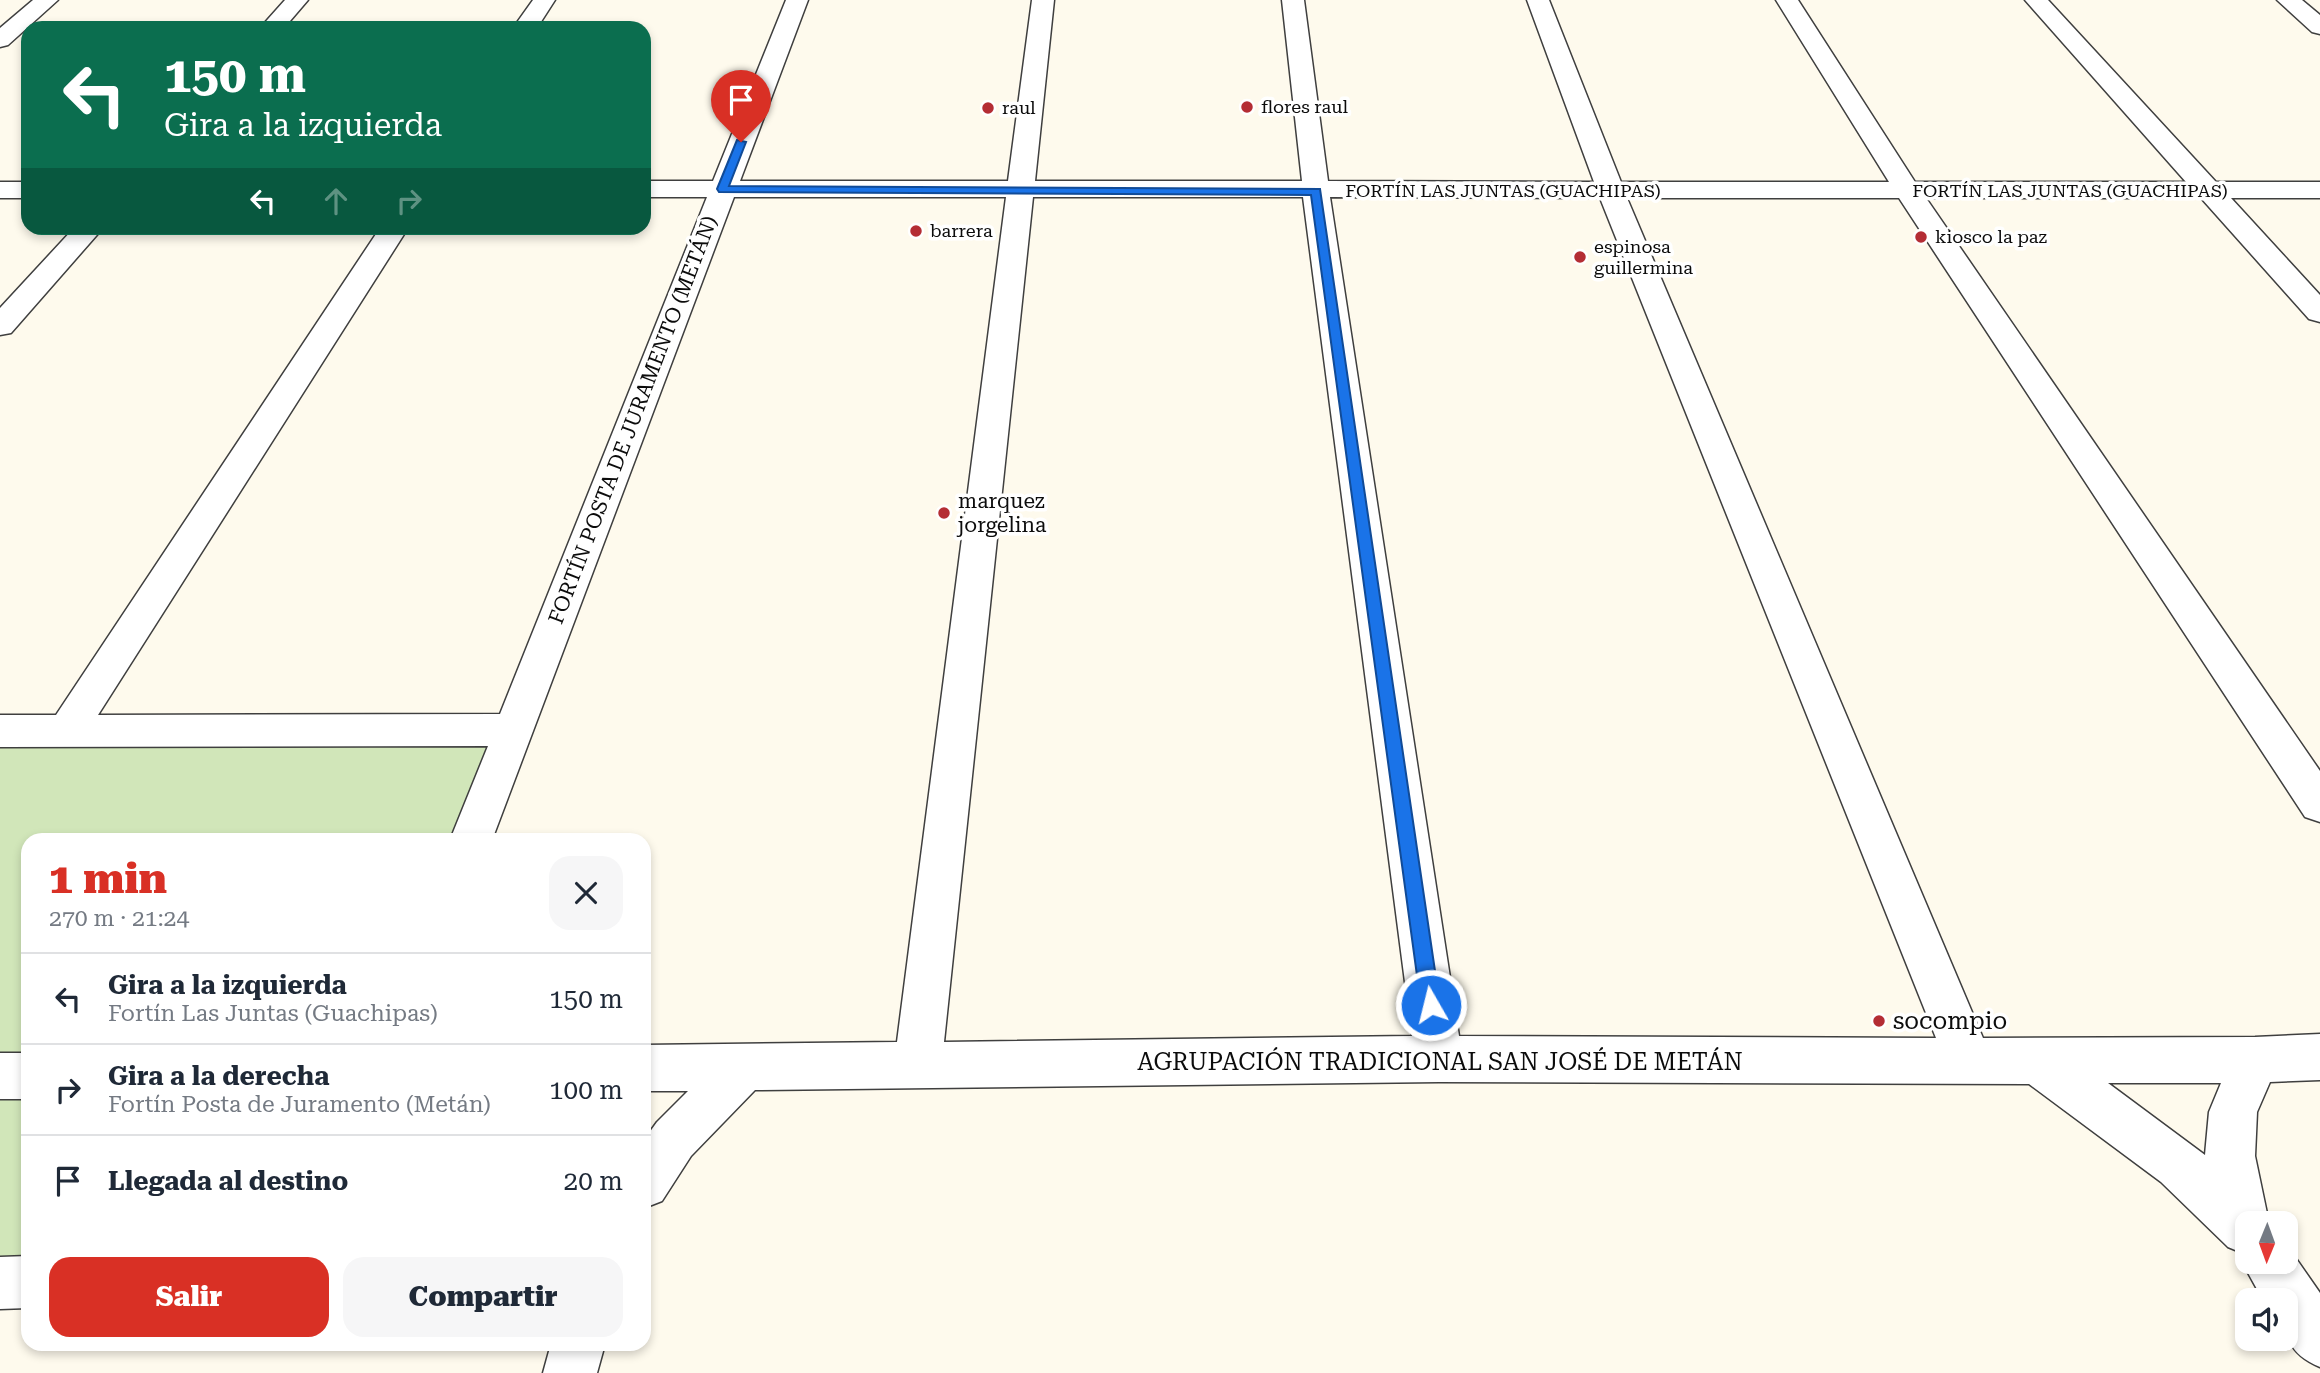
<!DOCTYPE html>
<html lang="es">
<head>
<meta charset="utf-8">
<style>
	body { margin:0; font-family:"Roboto Serif",serif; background:#f6f6f7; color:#1f2937; height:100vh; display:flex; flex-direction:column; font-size:26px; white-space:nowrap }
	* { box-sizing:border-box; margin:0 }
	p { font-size:23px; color:#747a83 }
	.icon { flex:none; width:38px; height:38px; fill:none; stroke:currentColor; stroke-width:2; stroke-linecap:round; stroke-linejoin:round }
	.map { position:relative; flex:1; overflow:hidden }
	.drawer { position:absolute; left:21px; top:833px; width:630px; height:518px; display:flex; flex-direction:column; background:#fff; border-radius:21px; box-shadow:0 4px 10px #0003 }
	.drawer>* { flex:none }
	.guide { position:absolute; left:21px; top:21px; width:630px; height:214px; border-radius:21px; box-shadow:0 4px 10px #0003; background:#0b6e4f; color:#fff; overflow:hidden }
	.needle { width:46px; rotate:181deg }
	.tools { position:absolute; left:2235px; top:1211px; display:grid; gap:14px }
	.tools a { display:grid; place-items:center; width:63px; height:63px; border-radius:14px; background:#fff; box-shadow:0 4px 10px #0003; font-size:35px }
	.pin { position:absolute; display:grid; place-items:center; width:60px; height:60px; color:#fff; margin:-72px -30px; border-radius:50% 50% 50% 0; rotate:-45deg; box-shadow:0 0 7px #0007 }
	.pin .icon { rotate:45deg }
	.me { position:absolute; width:77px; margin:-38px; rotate:352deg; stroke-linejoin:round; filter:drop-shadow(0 0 5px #0008) }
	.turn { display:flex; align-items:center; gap:24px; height:147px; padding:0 28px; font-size:32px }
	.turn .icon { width:91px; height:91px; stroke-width:2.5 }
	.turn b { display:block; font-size:49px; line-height:60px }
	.lanes { display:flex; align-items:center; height:66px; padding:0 28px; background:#0003; justify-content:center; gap:35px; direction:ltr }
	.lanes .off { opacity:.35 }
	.round { display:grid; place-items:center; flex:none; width:74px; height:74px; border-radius:21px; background:#f6f6f7 }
	.summary { display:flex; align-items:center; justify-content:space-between; height:119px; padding:0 28px }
	h1 { font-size:42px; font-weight:800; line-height:52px; color:#d93025 }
	.button { display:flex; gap:14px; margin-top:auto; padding:14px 28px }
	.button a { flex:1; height:80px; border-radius:21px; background:#d93025; color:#fff; font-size:28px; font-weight:800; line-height:80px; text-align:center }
	.button a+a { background:#f6f6f7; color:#1f2937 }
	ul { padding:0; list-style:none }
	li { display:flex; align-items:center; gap:21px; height:91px; padding:0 28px; border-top:2px solid #e0e1e3 }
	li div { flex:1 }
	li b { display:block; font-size:26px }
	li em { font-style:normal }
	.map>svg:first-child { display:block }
	.green { fill:#d1e6b9 }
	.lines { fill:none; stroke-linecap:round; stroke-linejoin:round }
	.minor-casing { stroke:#3f3f3f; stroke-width:3 }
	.minor { fill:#fff; fill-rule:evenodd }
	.route { fill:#1a73e8; stroke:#114b97; stroke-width:2 }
	.poi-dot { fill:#b42d34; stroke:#fff; stroke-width:2.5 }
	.labels { text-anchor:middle; stroke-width:7; stroke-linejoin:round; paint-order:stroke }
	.far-poi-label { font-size:18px; fill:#0c0c0c; stroke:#fff; text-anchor:start }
	.far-street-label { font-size:18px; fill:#0c0c0c; stroke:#fff }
	.street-label { font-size:21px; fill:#0c0c0c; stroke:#fff }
	.poi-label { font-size:21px; fill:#0c0c0c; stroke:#fff; text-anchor:start }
	.near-poi-label { font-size:24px; fill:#0c0c0c; stroke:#fff; text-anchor:start }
	.near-street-label { font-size:24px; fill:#0c0c0c; stroke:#fff }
</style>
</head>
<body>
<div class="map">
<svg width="2320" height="1373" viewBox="0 0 2320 1373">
	<rect width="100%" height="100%" fill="#fefaed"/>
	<path class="green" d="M492 739 454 840H28V1062H0V741Z
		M0 1076H28V1280L0 1281Z"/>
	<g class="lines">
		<g class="minor-casing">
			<path id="minor" d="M33 0H58L8 45 0 47V28Z
				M285 0H308L284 28H260Z
				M533 0H555L537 28H513Z
				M786 0H808L740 181H1008L1032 0H1054L1035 181H1302L1282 0H1304L1328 181 1594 182 1527 0H1549L1621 182H1889L1776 0H1798L1915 182H2186L2025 0H2048L2216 182H2320V198H2231L2320 295V322L2309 319 2201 198H1926L2320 771V822L2305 817 1899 198H1627L1983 1038 2255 1037 2320 1034V1080L2270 1082 2257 1112 2255 1156 2269 1223H2247V1262H2286V1244L2320 1293V1367C2285 1352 2286 1335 2286 1300H2263L2242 1262 2245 1254 2228 1247 2161 1182 2029 1084 1439 1082 755 1090 691 1156 662 1201 644 1208V1140L657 1122 688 1091H644V1045L897 1042 1006 197H734L492 840H450L488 746 0 747V715H56L380 228H408L98 715 500 714 707 197H644V181H713ZM1033 197H1303L1412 1036 944 1042ZM1330 197 1600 198 1936 1038 1459 1036ZM2108 1083H2221L2209 1112 2205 1155Z
				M2277 0H2302L2320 15V34L2312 32Z
				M0 182H28V198H0Z
				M74 228H103L11 333 0 335V308Z
				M0 1053H28V1099H0Z
				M28 1256V1308L0 1309V1257Z
				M551 1344H605L597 1373H543Z"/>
		</g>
		<use href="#minor" class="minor"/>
	</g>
	<path class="route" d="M737 140 746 142 729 186 1320 189 1440 1005 1438 1011 1431 1014 1424 1011 1421 1005 1311 195 719 192 717 189Z"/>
	<g class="poi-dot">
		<circle cx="1247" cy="107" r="7"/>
		<circle cx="988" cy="108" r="7"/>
		<circle cx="916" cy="231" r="7"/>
		<circle cx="1921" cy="237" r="7"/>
		<circle cx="1580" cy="257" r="7"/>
		<circle cx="944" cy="513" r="7"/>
		<circle cx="1879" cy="1021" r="7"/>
	</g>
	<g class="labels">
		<g class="far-poi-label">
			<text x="1261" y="113">flores raul</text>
			<text x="1002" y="114">raul</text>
			<text x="930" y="237">barrera</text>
			<text x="1935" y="243">kiosco la paz</text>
			<text x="1594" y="253">espinosa<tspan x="1594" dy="21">guillermina</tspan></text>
		</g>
		<g class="far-street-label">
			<text x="1503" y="197">FORTÍN LAS JUNTAS (GUACHIPAS)</text>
			<text x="2070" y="197">FORTÍN LAS JUNTAS (GUACHIPAS)</text>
		</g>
		<g class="street-label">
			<text transform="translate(633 420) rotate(-69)" y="7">FORTÍN POSTA DE JURAMENTO (METÁN)</text>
		</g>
		<g class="poi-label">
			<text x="958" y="508">marquez<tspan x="958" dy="24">jorgelina</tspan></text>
		</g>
		<g class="near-poi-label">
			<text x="1893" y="1029">socompio</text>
		</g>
		<g class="near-street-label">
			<text x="1440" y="1070">AGRUPACIÓN TRADICIONAL SAN JOSÉ DE METÁN</text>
		</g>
	</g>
</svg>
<div class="tools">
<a><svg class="needle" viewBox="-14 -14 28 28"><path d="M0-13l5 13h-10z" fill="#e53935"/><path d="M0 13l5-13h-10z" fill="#747a83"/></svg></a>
<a><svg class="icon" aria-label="sound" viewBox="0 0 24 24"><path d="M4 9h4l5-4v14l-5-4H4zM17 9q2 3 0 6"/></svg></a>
</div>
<div class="pin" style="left:741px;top:142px;background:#d93025"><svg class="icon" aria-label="arrive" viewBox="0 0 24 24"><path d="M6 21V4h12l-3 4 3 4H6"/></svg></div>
<svg class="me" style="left:1431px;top:1005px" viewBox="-20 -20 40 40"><circle r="17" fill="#1a73e8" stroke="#fff" stroke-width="3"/><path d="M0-11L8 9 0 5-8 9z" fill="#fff"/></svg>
<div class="guide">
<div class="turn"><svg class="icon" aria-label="left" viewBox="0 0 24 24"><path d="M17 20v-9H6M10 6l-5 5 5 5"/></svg><div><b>150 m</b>Gira a la izquierda</div></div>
<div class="lanes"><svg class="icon" aria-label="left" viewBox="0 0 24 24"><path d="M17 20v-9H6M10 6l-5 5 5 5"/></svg><svg class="icon off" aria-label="ahead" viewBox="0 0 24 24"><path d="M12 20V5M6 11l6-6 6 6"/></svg><svg class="icon off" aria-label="right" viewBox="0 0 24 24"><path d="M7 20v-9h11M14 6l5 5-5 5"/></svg></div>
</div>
<section class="drawer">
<div class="summary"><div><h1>1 min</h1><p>270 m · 21:24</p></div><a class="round"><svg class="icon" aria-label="close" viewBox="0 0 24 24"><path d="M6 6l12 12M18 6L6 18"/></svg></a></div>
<ul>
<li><svg class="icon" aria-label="left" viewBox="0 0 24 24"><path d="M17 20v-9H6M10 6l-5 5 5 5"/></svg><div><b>Gira a la izquierda</b><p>Fortín Las Juntas (Guachipas)</p></div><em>150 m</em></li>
<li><svg class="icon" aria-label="right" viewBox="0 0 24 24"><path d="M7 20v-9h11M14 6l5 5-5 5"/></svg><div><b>Gira a la derecha</b><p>Fortín Posta de Juramento (Metán)</p></div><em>100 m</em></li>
<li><svg class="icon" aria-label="arrive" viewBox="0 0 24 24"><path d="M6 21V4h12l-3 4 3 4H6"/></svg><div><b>Llegada al destino</b></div><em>20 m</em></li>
</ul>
<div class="button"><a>Salir</a><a>Compartir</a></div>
</section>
</div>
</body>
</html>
